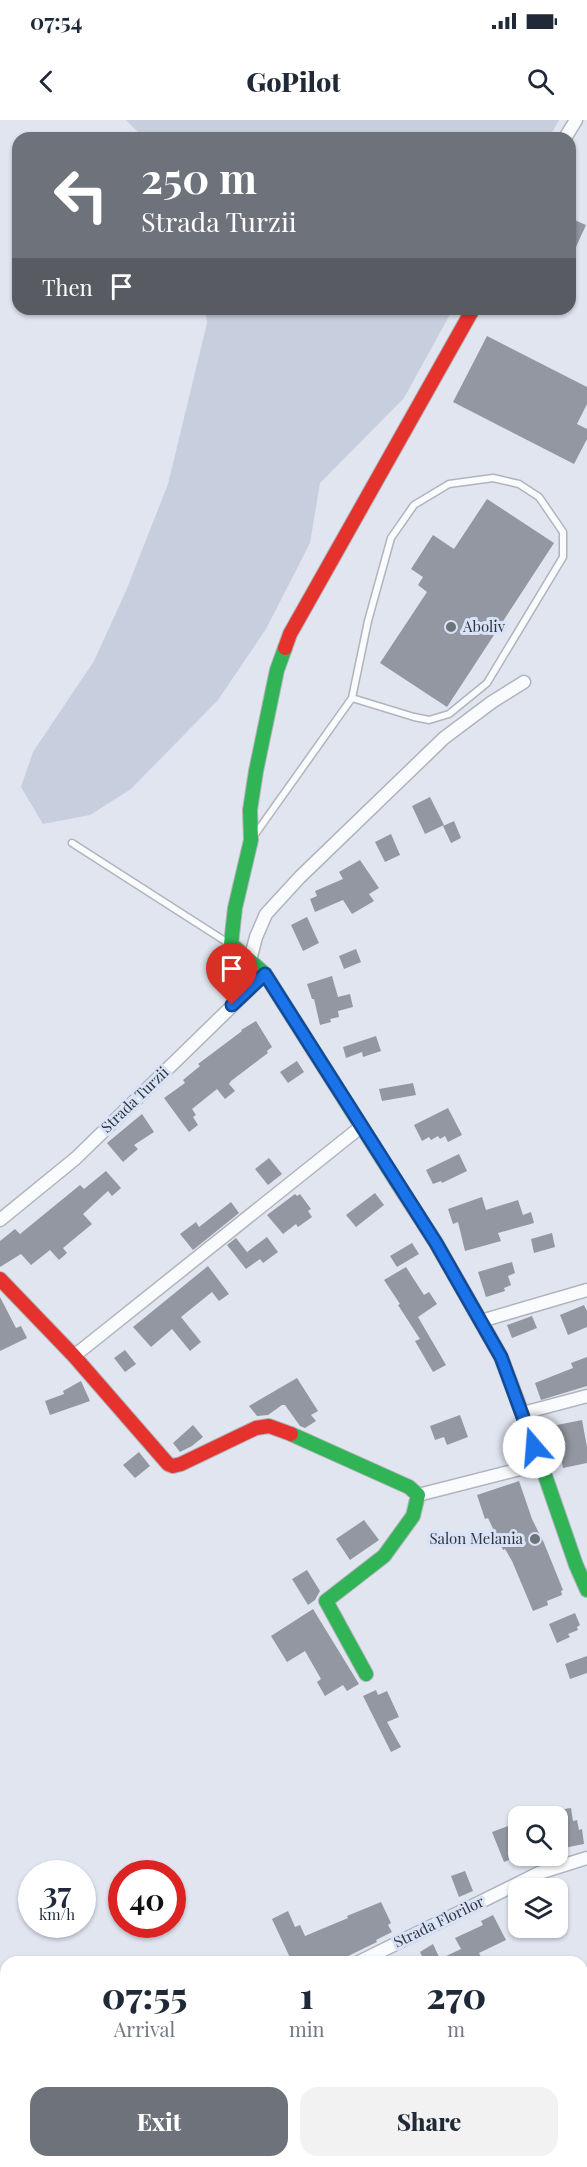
<!DOCTYPE html>
<html lang="en">
<head>
<meta charset="utf-8">
<style>
	body { margin:0; font-family:"Playfair Display",serif; background:#f2f2f3; color:#1f2937; height:100vh; display:flex; flex-direction:column; font-size:22px; white-space:nowrap }
	* { box-sizing:border-box; margin:0 }
	p { font-size:20px; color:#747a83 }
	.icon { flex:none; width:33px; height:33px; fill:none; stroke:currentColor; stroke-width:2; stroke-linecap:round; stroke-linejoin:round }
	.map { position:relative; flex:1; overflow:hidden }
	.panel { position:absolute; left:0px; top:1836px; width:588px; height:212px; display:flex; flex-direction:column; background:#fff; border-radius:18px 18px 0 0; box-shadow:0 2px 4px #0004 }
	.panel>* { flex:none }
	.banner { position:absolute; left:12px; top:12px; width:564px; height:183px; border-radius:18px; box-shadow:0 2px 4px #0004; background:#6e727a; color:#fff; overflow:hidden }
	.controls { position:absolute; left:508px; top:1686px; display:grid; gap:12px }
	.controls a { display:grid; place-items:center; width:60px; height:60px; border-radius:12px; background:#fff; box-shadow:0 2px 4px #0004; font-size:30px }
	.speed { position:absolute; left:18px; top:1740px; display:flex; gap:12px; font-size:30px; font-weight:700; text-align:center }
	.speed>* { display:grid; place-content:center; width:78px; height:78px; border-radius:50%; background:#fff; box-shadow:0 2px 4px #0004; line-height:1 }
	.speed small { font-size:15px; font-weight:400 }
	.speed .limit { border:9px solid #d22; background:#fff; color:#111 }
	.pin { position:absolute; display:grid; place-items:center; width:51px; height:51px; color:#fff; margin:-62px -26px; border-radius:50% 50% 50% 0; rotate:-45deg; box-shadow:0 0 6px #0007 }
	.pin .icon { rotate:45deg }
	.me { position:absolute; width:66px; margin:-33px; rotate:342deg; stroke-linejoin:round; filter:drop-shadow(0 0 4px #0008) }
	.turn { display:flex; align-items:center; gap:21px; height:126px; padding:0 30px; font-size:27px }
	.turn .icon { width:78px; height:78px; stroke-width:2.5 }
	.turn b { display:block; font-size:42px; line-height:51px }
	.then { display:flex; align-items:center; height:57px; padding:0 30px; background:#0003; gap:12px; font-size:22px }
	.eta { display:flex; justify-content:space-evenly; align-items:center; height:102px; text-align:center }
	.eta b { font-size:36px; font-weight:800; line-height:42px }
	.cta { display:flex; gap:12px; margin-top:auto; padding:12px 30px }
	.cta a { flex:1; height:69px; border-radius:18px; background:#6e727a; color:#fff; font-size:24px; font-weight:800; line-height:69px; text-align:center }
	.cta a+a { background:#f2f2f3; color:#1f2937 }
	.status { display:flex; justify-content:space-between; align-items:center; height:42px; padding:0 30px; background:#fff; direction:ltr }
	.status svg { height:16px; fill:currentColor }
	header { display:flex; justify-content:space-between; align-items:center; height:78px; padding:0 30px; background:#fff; font-size:27px; font-weight:800 }
	.map>svg:first-child { display:block }
	.green { fill:#c7cede }
	.building { fill:#9297a1 }
	.lines { fill:none; stroke-linecap:round; stroke-linejoin:round }
	.lane-casing { stroke:#b0b4bc; stroke-width:9 }
	.street-casing { stroke:#b0b4bc; stroke-width:15 }
	.fast-casing { stroke:#b0b4bc; stroke-width:16 }
	.slow-casing { stroke:#b0b4bc; stroke-width:16 }
	.jam-casing { stroke:#b0b4bc; stroke-width:16 }
	.lane { stroke:#fafbfd; stroke-width:6 }
	.street { stroke:#fafbfd; stroke-width:12 }
	.fast { stroke:#30b455; stroke-width:14 }
	.slow { stroke:#ff9f0a; stroke-width:14 }
	.jam { stroke:#e5322d; stroke-width:14 }
	.route-casing { stroke:#114b97; stroke-width:15 }
	.route { stroke:#1a73e8; stroke-width:10 }
	.poi-dot { fill:#6e727a; stroke:#d9e3f7; stroke-width:2 }
	.labels { text-anchor:middle; stroke-width:6; stroke-linejoin:round; paint-order:stroke }
	.poi-label { font-size:15px; fill:#30343b; stroke:#d9e3f7; text-anchor:start }
	.street-label { font-size:15px; fill:#30343b; stroke:#d9e3f7 }
</style>
</head>
<body>
<div class="status"><b>07:54</b><svg viewBox="0 0 49 12"><path d="M0 12V9h3v3zM5 12V6h3v6zM10 12V3h3v9zM15 12V0h3v12zM26 1h20v11H26zM47 4h2v5h-2z"/></svg></div>
<header><svg class="icon" aria-label="back" viewBox="0 0 24 24"><path d="M15 5l-7 7 7 7"/></svg>GoPilot<svg class="icon" aria-label="search" viewBox="0 0 24 24"><circle cx="10" cy="10" r="6"/><path d="M15 15l6 6"/></svg></header>
<div class="map">
<svg width="587" height="2047" viewBox="0 0 587 2047">
	<rect width="100%" height="100%" fill="#e0e5f0"/>
	<path class="green" d="M126 0H559L549 18H144Z
		M205 189H453L404 278 320 363 310 423 266 509 218 580 131 669 90 695 43 704 21 667 33 632 94 541 126 471 168 364 207 203Z"/>
	<path class="building" d="M570 98 586 105 570 140Z
		M487 216 587 267V284L577 304 587 309V319L574 344 453 282Z
		M487 379 554 423 447 587 380 543 427 472 418 465 423 457 411 449 433 415 454 429Z
		M430 677 444 705 425 714 412 686Z
		M454 701 461 718 451 723 443 706Z
		M391 714 400 735 385 742 375 722Z
		M360 740 379 768 369 774 374 781 352 794 343 780 315 792 310 779 317 776 315 771 343 759 339 752Z
		M307 797 319 823 303 831 291 805Z
		M356 829 361 842 344 849 339 836Z
		M332 856 338 877 350 874 353 887 338 891 339 897 330 899 331 902 320 905 314 879H312L307 864Z
		M256 901 272 927 267 931 268 933 231 961 229 964 235 971 225 979 217 969 192 989 196 995 193 997 198 1005 189 1012 164 978 185 963 183 960 200 946 198 944 242 911 241 910Z
		M376 916 381 931 363 937 362 932 346 938 343 927Z
		M297 941 304 952 288 963 280 952Z
		M413 963 416 975 382 981 379 969Z
		M448 988 462 1015 448 1022 445 1016 440 1019 438 1016 431 1020 429 1017 422 1021 414 1005Z
		M142 994 154 1012 134 1025 138 1029 123 1042 107 1023Z
		M459 1034 467 1051 442 1063 441 1061 433 1064 426 1050Z
		M269 1038 282 1054 268 1065 255 1049Z
		M106 1051 121 1068 112 1076 108 1071 83 1094 92 1104 63 1128 67 1133 59 1140 50 1130 31 1145 21 1134 0 1147V1121L15 1109 20 1114 80 1065 84 1069Z
		M375 1073 384 1085 356 1107 346 1095Z
		M295 1074 297 1076 300 1074 311 1089 308 1091 312 1097 298 1107 296 1104 283 1114 267 1095Z
		M482 1077 486 1090 518 1080 523 1095 531 1092 534 1103 498 1113 501 1121 465 1131 458 1102 453 1104 448 1089Z
		M231 1082 239 1093 193 1130 180 1114 196 1102 199 1107Z
		M552 1113 555 1127 534 1133 531 1119Z
		M267 1117 278 1132 263 1143 260 1139 246 1149 227 1125 236 1118 247 1132Z
		M412 1123 419 1134 397 1147 390 1136Z
		M512 1142 515 1153 508 1156 511 1165 504 1168 505 1171 486 1177 478 1152Z
		M208 1146 229 1174 219 1181 212 1172 181 1197 201 1222 190 1231 172 1209 151 1227 133 1207Z
		M406 1147 424 1175 429 1172 437 1184 418 1197 446 1245 433 1252 415 1221 420 1219 398 1185 400 1184 384 1160Z
		M0 1177 16 1208 21 1206 27 1218 0 1231Z
		M584 1185 587 1191V1207L568 1215 560 1195Z
		M532 1196 537 1208 512 1218 507 1205Z
		M125 1230 136 1244 125 1252 114 1238Z
		M587 1237V1266L541 1280 535 1263 573 1248 571 1243Z
		M297 1258 318 1291 311 1295 316 1301 305 1308 300 1306 285 1285H282L268 1295 257 1296 249 1286Z
		M81 1261 90 1281 50 1295 45 1281 64 1274 63 1271Z
		M460 1295 468 1317 447 1325 444 1317 435 1320 430 1306Z
		M582 1300 587 1327V1343L563 1348 558 1323H555L552 1306Z
		M193 1305 203 1317 192 1326 180 1332 173 1323Z
		M139 1332 150 1346 135 1358 123 1345Z
		M519 1361 532 1399 544 1423 563 1470 561 1471 562 1475 547 1481 548 1485 533 1491 512 1441 505 1429 503 1430 488 1398 485 1399 477 1375Z
		M364 1400 379 1420 350 1440 336 1419Z
		M307 1450 320 1471 315 1480 308 1485 292 1459Z
		M313 1489 359 1564 347 1571 343 1565 325 1576 317 1562 321 1559 305 1531 287 1542 271 1516Z
		M575 1493 580 1505 577 1507 578 1510 568 1514 570 1517 557 1523 549 1504Z
		M587 1536V1553L570 1559 565 1544Z
		M376 1570 378 1575 387 1571 399 1597 387 1602 401 1627 391 1632 363 1576Z
		M571 1688 573 1701 577 1700 579 1710 582 1709 584 1724 559 1729 558 1690Z
		M508 1706 519 1736 504 1742 492 1712Z
		M465 1751 473 1771 459 1777 451 1756Z
		M381 1782 391 1803 388 1805 392 1812 376 1820 377 1822 344 1838 346 1842H292L272 1799 288 1791 295 1807 300 1805 305 1816 348 1798 347 1796Z
		M493 1795 506 1820 479 1833 482 1839 475 1842H425L420 1832 433 1824 440 1839 461 1829 455 1818 483 1805 481 1801Z"/>
	<g class="lines">
		<g class="lane-casing">
			<path id="lane" d="M493 358 519 364 539 377 563 412V437L487 563 449 594 429 600 414 597 352 578 368 501 391 418 414 385 449 364Z
				M256 713 352 578
				M72 723 228 823"/>
		</g>
		<g class="street-casing">
			<path id="street" d="M565 18 576 0
				M250 840 256 817 266 794 300 757 444 618 492 582 524 562
				M0 1100 76 1038 265 854
				M481 1201 587 1170
				M74 1236 362 1006
				M523 1293 587 1276
				M418 1375 540 1344
				M359 1842 539 1753 587 1738
				M0 2012 6 2008
				M582 2037 587 2035
				M562 2047 573 2042"/>
		</g>
		<g class="fast-casing">
			<path id="fast" d="M285 528 277 550 256 651 250 690 251 720 235 788 231 824 265 854 398 1064
				M291 1314 409 1367 418 1375 413 1396 384 1436 326 1481 366 1554
				M540 1341 576 1445 587 1470"/>
		</g>
		<g class="slow-casing">
			<path id="slow" d="M398 1064 436 1123 501 1237 540 1341"/>
		</g>
		<g class="jam-casing">
			<path id="jam" d="M285 528 290 514 473 189
				M0 1159 74 1236 168 1344 173 1346 181 1344 256 1308 269 1306 291 1314"/>
		</g>
		<use href="#lane" class="lane"/>
		<use href="#street" class="street"/>
		<use href="#fast" class="fast"/>
		<use href="#slow" class="slow"/>
		<use href="#jam" class="jam"/>
	</g>
	<g class="lines">
		<g class="route-casing">
			<path id="route" d="M232 885 265 854 436 1123 501 1237 534 1327"/>
		</g>
		<use href="#route" class="route"/>
	</g>
	<g class="poi-dot">
		<circle cx="451" cy="507" r="6"/>
		<circle cx="535" cy="1419" r="6"/>
	</g>
	<g class="labels">
		<g class="poi-label">
			<text x="463" y="512">Aboliv</text>
			<text x="523" y="1424" text-anchor="end">Salon Melania</text>
		</g>
		<g class="street-label">
			<text transform="translate(135 980) rotate(-44)" y="5">Strada Turzii</text>
			<text transform="translate(439 1802) rotate(-26)" y="5">Strada Florilor</text>
		</g>
	</g>
</svg>
<div class="controls">
<a><svg class="icon" aria-label="search" viewBox="0 0 24 24"><circle cx="10" cy="10" r="6"/><path d="M15 15l6 6"/></svg></a>
<a><svg class="icon" aria-label="layers" viewBox="0 0 24 24"><path d="M12 4l9 5-9 5-9-5zM3 14l9 5 9-5"/></svg></a>
</div>
<div class="speed"><div>37<small>km/h</small></div><div class="limit">40</div></div>
<div class="pin" style="left:232px;top:885px;background:#d93025"><svg class="icon" aria-label="arrive" viewBox="0 0 24 24"><path d="M6 21V4h12l-3 4 3 4H6"/></svg></div>
<svg class="me" style="left:534px;top:1327px" viewBox="-20 -20 40 40"><circle r="19" fill="#fff"/><path d="M0-13L10 11 0 6-10 11z" fill="#1a73e8"/></svg>
<div class="banner">
<div class="turn"><svg class="icon" aria-label="left" viewBox="0 0 24 24"><path d="M17 20v-9H6M10 6l-5 5 5 5"/></svg><div><b>250 m</b>Strada Turzii</div></div>
<div class="then">Then<svg class="icon" aria-label="arrive" viewBox="0 0 24 24"><path d="M6 21V4h12l-3 4 3 4H6"/></svg></div>
</div>
<section class="panel">
<div class="eta">
<div><b>07:55</b><p>Arrival</p></div>
<div><b>1</b><p>min</p></div>
<div><b>270</b><p>m</p></div>
</div>
<div class="cta"><a>Exit</a><a>Share</a></div>
</section>
</div>
</body>
</html>
